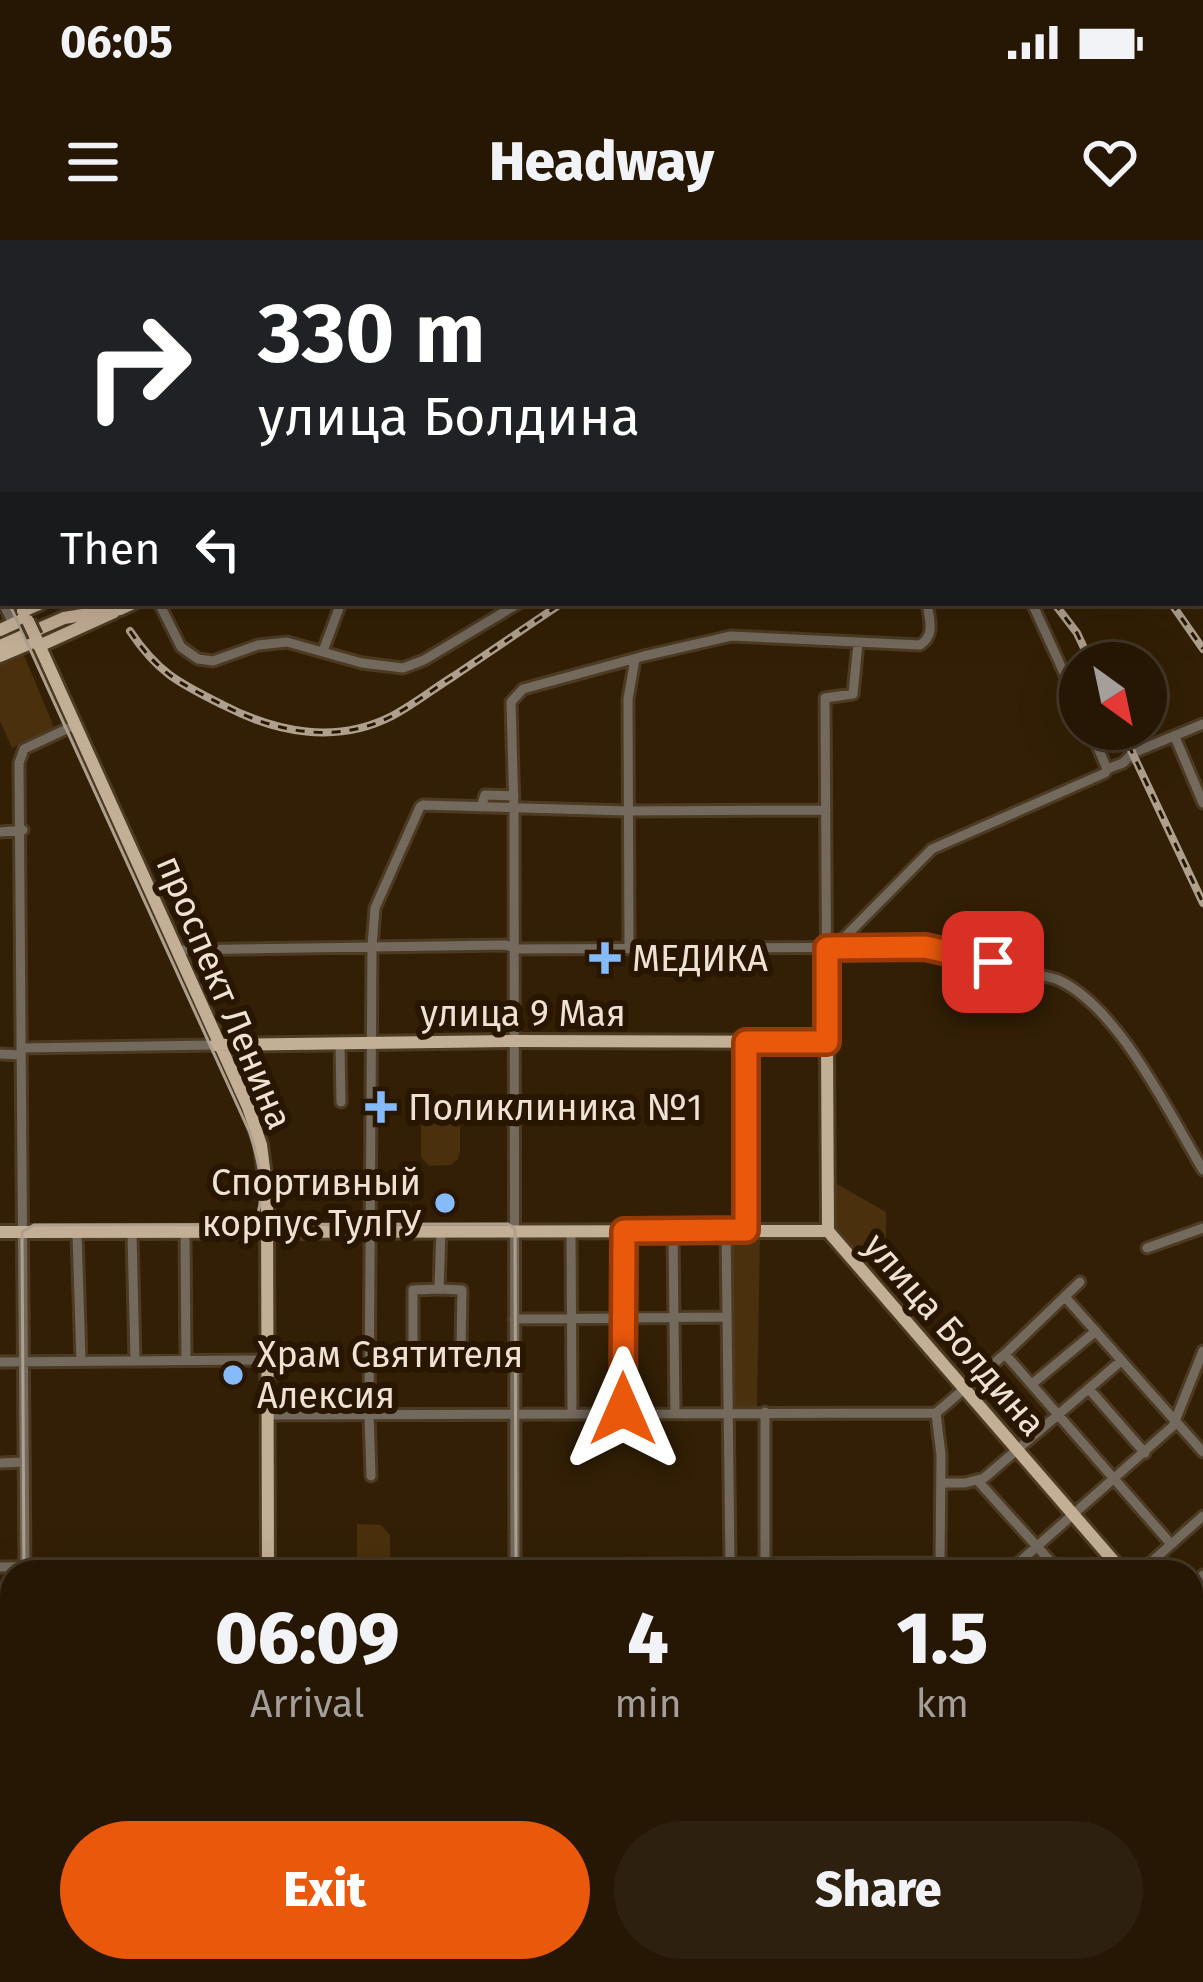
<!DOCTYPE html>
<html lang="en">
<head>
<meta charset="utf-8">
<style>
	body { margin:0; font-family:"Fira Sans",sans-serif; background:#2e200e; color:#f1f3f6; height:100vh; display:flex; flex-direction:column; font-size:45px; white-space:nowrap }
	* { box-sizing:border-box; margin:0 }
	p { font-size:39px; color:#a49f9a }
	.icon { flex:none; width:66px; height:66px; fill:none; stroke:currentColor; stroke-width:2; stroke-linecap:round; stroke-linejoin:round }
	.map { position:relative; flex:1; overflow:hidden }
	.details { position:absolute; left:0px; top:1320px; width:1203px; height:423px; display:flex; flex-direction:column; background:#261704; border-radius:36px 36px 0 0; box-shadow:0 12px 48px #0002,0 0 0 3px #423626 }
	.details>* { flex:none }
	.banner { position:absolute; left:0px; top:0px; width:1203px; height:366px; box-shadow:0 12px 48px #0002,0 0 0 3px #423626; background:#202124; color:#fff; overflow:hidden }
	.needle { width:78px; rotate:147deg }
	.tools { position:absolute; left:1059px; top:402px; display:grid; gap:24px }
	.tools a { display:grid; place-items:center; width:108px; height:108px; border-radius:50%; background:#261704; box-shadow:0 12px 48px #0002,0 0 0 3px #423626; font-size:60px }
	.pin { position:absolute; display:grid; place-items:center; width:102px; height:102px; color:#fff; margin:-51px; border-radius:24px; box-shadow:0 6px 18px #0006 }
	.me { position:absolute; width:132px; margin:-66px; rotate:0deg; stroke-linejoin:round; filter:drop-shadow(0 0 9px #0008) }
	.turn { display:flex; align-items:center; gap:42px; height:252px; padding:0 60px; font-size:54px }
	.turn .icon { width:156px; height:156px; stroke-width:2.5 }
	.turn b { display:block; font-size:84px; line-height:102px }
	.then { display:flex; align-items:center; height:114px; padding:0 60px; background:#0003; gap:24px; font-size:45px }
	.eta { display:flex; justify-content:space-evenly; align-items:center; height:204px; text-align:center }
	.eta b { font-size:72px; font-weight:800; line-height:84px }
	.button { display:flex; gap:24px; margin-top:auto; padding:24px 60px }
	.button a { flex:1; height:138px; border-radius:72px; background:#ea580c; color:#fff; font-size:48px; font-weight:800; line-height:138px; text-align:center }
	.button a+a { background:#2e200e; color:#f1f3f6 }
	.status { display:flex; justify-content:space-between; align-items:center; height:84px; padding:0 60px; background:#261704; direction:ltr }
	.status svg { height:33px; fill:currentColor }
	header { display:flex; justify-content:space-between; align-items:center; height:156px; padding:0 60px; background:#261704; font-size:54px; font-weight:800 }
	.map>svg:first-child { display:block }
	.green { fill:#4a300c }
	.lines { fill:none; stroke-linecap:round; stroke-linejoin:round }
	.stream { stroke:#8b6022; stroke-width:3 }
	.minor-casing { stroke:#4c3a22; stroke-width:15 }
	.major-casing { stroke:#4c3a22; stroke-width:18 }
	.minor { stroke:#73695d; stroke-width:9 }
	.major { stroke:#c3ae96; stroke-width:12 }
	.tram { stroke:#afa08e; stroke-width:3 }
	.rail-casing { stroke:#afa08e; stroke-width:8 }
	.rail { stroke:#281600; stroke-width:3; stroke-dasharray:9; stroke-linecap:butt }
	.major-bridge-casing { stroke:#4c3a22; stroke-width:18; stroke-linecap:butt }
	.major-bridge { stroke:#c3ae96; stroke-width:12 }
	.route-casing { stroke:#983908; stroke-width:30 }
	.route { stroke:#ea580c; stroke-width:21 }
	.poi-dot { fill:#86bbfb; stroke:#281600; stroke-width:4.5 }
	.labels { text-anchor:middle; stroke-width:12; stroke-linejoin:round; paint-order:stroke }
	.poi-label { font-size:36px; fill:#efe2d4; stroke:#281600; text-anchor:start }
	.street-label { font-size:36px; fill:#efe2d4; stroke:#281600 }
</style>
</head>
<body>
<div class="status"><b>06:05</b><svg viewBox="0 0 49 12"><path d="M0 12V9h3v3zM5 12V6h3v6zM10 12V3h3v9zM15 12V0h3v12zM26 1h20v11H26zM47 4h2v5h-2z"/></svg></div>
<header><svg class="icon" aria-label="menu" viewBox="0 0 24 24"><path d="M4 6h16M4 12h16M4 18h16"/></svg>Headway<svg class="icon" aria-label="heart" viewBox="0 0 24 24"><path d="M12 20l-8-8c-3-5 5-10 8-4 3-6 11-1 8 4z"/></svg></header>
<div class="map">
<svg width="1203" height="1742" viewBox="0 0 1203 1742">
	<rect width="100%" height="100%" fill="#321f05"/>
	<path class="green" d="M21 408 54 487 12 508 0 481V417Z
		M447 856 455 860 460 867V911L458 919 451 925 429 926 421 917V866L432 857Z
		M835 943 886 972V1000L870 1001 872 1018 876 1024 870 1030 835 989Z
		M728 995H760L757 1169H730Z
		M357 1284 381 1285 390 1295V1332H357Z
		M0 1517 12 1519V1698L0 1694Z
		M1191 1619 1203 1632V1742H474V1731H1191Z"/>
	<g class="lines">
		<path class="stream" d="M675 0 678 3
			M1200 278 1203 283
			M0 1657 4 1658"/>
		<g class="minor-casing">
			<path id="minor" d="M422 0 423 3
				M467 0V3
				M515 0V3
				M569 0 570 3
				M613 0 614 3
				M280 3 282 0
				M0 98 3 96
				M0 134 3 140
				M0 253 3 251
				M0 356 13 384
				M159 363 181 407 198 419 213 421 258 405 287 402 362 423 403 428 424 420 519 363
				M1032 363 1080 468
				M323 411 341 363
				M1175 497 1203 563
				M1107 529 1123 523 1133 513 1203 484
				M481 567 485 555 514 556
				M0 592 23 590
				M834 708 932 609 1105 533 1107 529 1090 489
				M629 709 628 459 635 419
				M177 710 506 705 517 709 925 707 1056 739C1117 764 1169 873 1203 930
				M827 802 825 458 853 454 858 403
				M340 805 341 862
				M23 808 215 805
				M0 814 21 815
				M726 990 730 1322
				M746 990V802
				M571 991 572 1172
				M673 991 675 1172
				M185 992 186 1120
				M77 993 81 1121
				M132 993 135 1120
				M1147 1008 1203 988
				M439 1049 462 1050 461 1108
				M1066 1058 1203 1212
				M514 1079 726 1077
				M413 1109V1050L439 1049 441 990
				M1005 1114 1171 1304
				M0 1122 262 1120
				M1032 1144 1096 1091
				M1089 1149 1145 1213
				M623 1172 624 991
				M936 1173 1005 1114 1080 1042
				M936 1173 941 1215 940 1323
				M267 1175 936 1173
				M0 1223 24 1222
				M371 1236 369 1174 372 706 375 668 420 567 423 565 627 571 826 570
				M978 1241 1060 1332
				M941 1243H965L984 1238 1121 1121
				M765 1323V1172
				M515 1325 940 1323 947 1332
				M0 1327 263 1325
				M25 1332 19 523 24 509 71 487
				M515 1332 514 571 511 462 523 449 644 416 731 396 920 405C936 395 929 379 927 363
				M1008 1332 1173 1186 1203 1111
				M1140 1332 1203 1276
				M1191 1346 1203 1335
				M0 1389H12
				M1191 1407 1203 1396
				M0 1446H12
				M1191 1475 1203 1464
				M0 1476H12
				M0 1508H12
				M1191 1534 1203 1523
				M1191 1592 1203 1582
				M1191 1614 1203 1627
				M383 1731 384 1742"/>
		</g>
		<g class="major-casing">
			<path id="major" d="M759 3 764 0
				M0 319 3 326
				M23 371 41 363
				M0 390 22 380
				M35 396 248 867 261 905 267 952 268 1332
				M0 406 64 378 120 369 133 363
				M39 406 114 372
				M0 416 33 402
				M215 805 517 801 827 802 828 991
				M828 991 1123 1332
				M0 992 828 991
				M1191 1409 1203 1423
				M265 1731V1742"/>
		</g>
		<use href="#minor" class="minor"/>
		<use href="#major" class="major"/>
		<path class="tram" d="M9 363 250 893C258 919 267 953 256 978L242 986
			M24 1332 22 992 34 985 508 984 515 989 516 1332
			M0 1509H12
			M390 1731V1742"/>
		<g class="rail-casing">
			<path id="rail" d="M896 0 898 3
				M1200 306 1203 309
				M1054 363 1077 393 1091 423
				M1171 363 1203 409
				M130 391C158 433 179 443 223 465 275 492 336 505 392 476 413 465 433 449 454 436 490 412 526 387 562 363
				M1121 489 1203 663"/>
		</g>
		<use href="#rail" class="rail"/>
		<g class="major-bridge-casing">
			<path id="major-bridge" d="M28 381 35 396"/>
		</g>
		<use href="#major-bridge" class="major-bridge"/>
	</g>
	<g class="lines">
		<g class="route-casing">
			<path id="route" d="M623 1169 624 991 746 990V802H827V708L925 707 993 722"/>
		</g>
		<use href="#route" class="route"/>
	</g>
	<g class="poi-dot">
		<path d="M599 700h12v12h12v12h-12v12h-12v-12h-12v-12h12z"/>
		<path d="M375 849h12v12h12v12h-12v12h-12v-12h-12v-12h12z"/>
		<circle cx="445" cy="963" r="12"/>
		<circle cx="233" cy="1135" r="12"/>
	</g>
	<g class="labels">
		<g class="poi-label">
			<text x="632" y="731">МЕДИКА</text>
			<text x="408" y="880">Поликлиника №1</text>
			<text x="421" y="955" text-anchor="end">Спортивный<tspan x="421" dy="41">корпус ТулГУ</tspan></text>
			<text x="257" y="1127">Храм Святителя<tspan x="257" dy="41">Алексия</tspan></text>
		</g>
		<g class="street-label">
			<text transform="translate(225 752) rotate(67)" y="13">проспект Ленина</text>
			<text x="523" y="786">улица 9 Мая</text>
			<text transform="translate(955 1094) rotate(49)" y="13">улица Болдина</text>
		</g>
	</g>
</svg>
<div class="tools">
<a><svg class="needle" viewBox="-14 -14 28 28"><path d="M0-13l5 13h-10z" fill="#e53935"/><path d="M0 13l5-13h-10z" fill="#a49f9a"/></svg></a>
</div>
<div class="pin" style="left:993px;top:722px;background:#d93025"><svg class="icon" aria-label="arrive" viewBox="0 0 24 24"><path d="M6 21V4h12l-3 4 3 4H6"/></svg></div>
<svg class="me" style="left:623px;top:1169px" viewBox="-20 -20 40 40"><path d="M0-17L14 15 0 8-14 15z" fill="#ea580c" stroke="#fff" stroke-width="4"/></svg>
<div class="banner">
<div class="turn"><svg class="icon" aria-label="right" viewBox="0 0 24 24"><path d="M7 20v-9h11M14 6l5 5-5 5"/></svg><div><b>330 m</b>улица Болдина</div></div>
<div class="then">Then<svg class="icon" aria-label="left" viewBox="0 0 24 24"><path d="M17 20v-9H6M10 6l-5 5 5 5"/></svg></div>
</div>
<section class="details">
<div class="eta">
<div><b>06:09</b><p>Arrival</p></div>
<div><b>4</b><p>min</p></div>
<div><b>1.5</b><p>km</p></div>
</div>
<div class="button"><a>Exit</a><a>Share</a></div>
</section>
</div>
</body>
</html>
